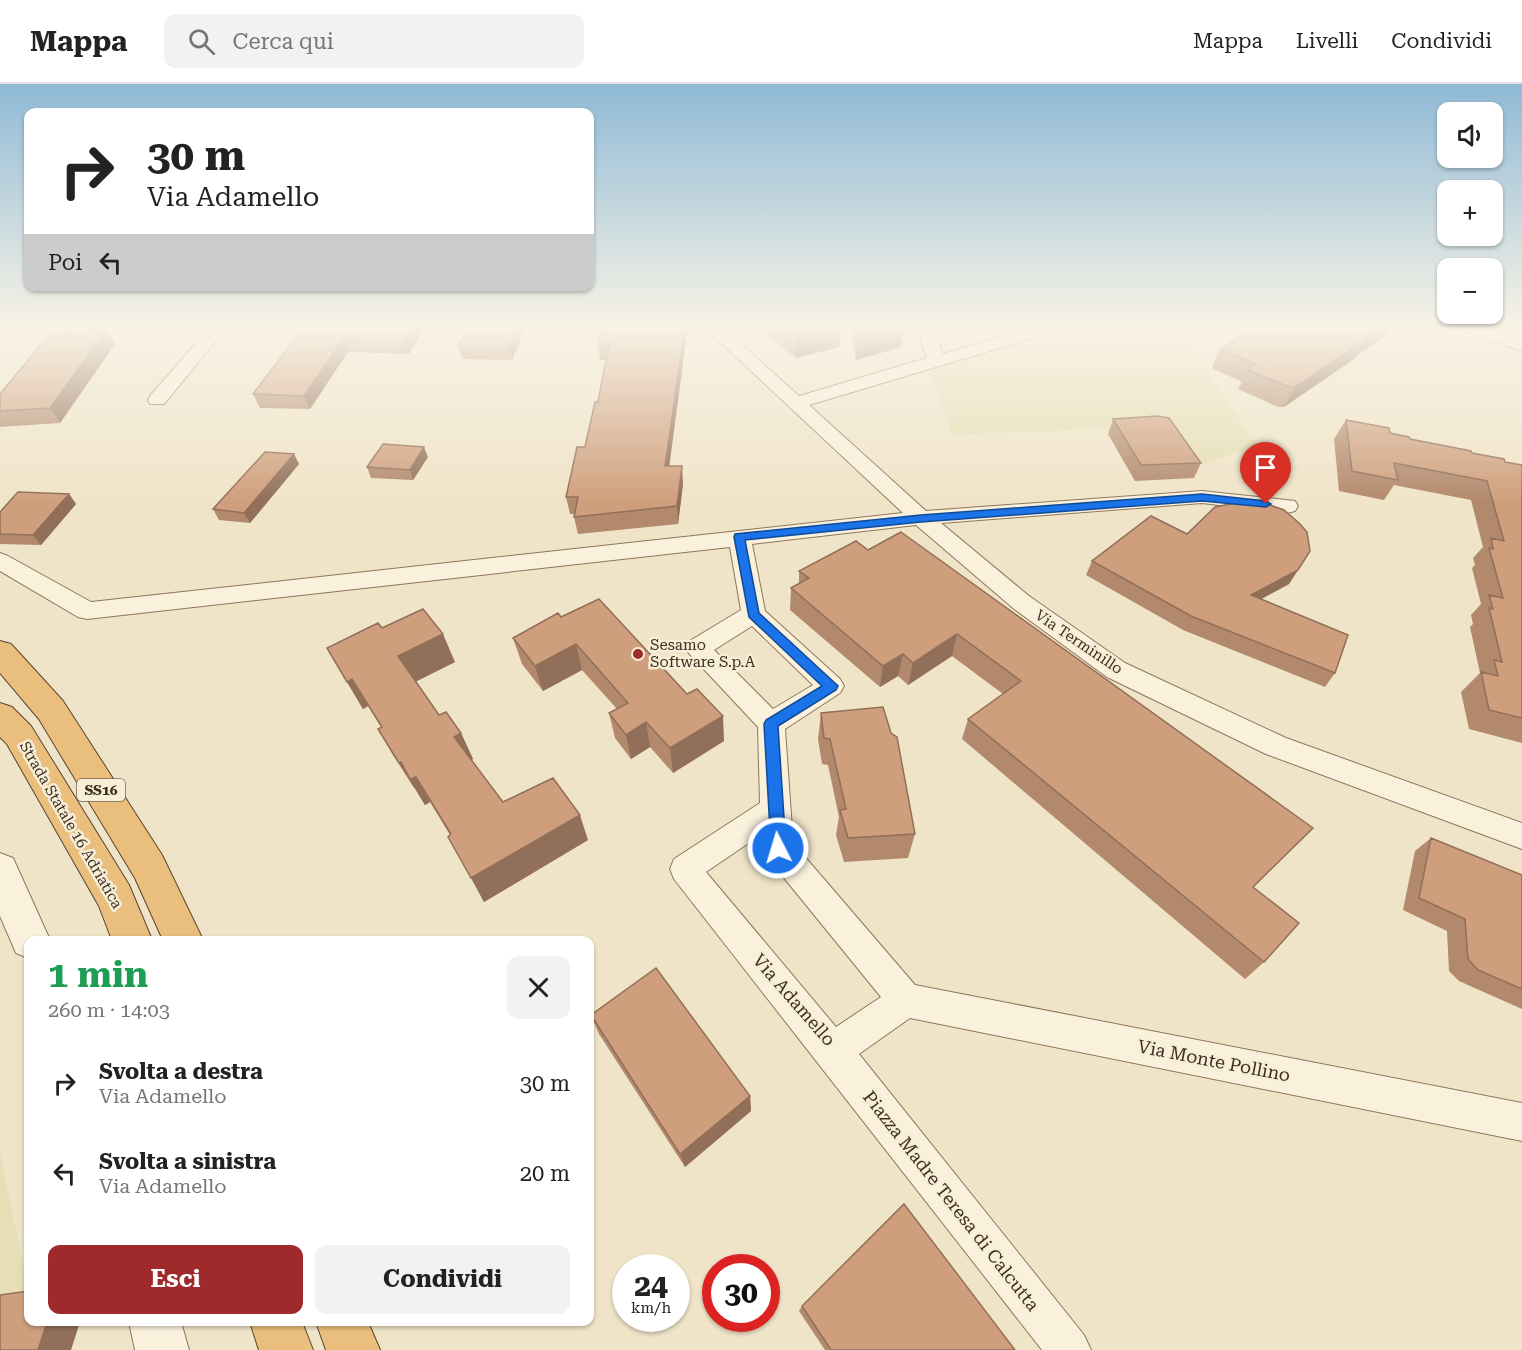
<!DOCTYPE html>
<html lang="it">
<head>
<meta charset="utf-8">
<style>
	body { margin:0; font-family:"Roboto Serif",serif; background:#f2f2f2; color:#222; height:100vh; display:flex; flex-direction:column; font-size:22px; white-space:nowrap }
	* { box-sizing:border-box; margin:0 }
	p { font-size:20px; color:#767676 }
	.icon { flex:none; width:33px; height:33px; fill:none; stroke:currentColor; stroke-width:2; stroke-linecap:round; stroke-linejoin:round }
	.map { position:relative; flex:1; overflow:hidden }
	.side { position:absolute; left:24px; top:852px; width:570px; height:390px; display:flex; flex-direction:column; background:#fff; border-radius:12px; box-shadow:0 2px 4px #0004 }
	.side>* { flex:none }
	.top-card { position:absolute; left:24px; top:24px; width:570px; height:183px; border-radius:12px; box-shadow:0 2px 4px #0004; background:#fff; color:#222; overflow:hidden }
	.tools { position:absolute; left:1437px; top:18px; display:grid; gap:12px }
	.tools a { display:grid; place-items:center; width:66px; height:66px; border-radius:12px; background:#fff; box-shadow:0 2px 4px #0004; font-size:30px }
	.speed { position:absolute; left:612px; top:1170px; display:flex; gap:12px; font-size:30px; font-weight:700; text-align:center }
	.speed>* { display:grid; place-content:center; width:78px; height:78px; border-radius:50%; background:#fff; box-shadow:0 2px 4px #0004; line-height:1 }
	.speed small { font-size:15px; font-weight:400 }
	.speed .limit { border:9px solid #d22; background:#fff; color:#111 }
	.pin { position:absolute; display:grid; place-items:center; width:51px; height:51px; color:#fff; margin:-62px -26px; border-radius:50% 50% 50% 0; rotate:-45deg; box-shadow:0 0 6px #0007 }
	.pin .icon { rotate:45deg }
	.me { position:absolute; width:66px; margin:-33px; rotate:355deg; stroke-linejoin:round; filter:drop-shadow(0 0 4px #0008) }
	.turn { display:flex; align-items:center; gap:21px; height:126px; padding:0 24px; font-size:27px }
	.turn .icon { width:78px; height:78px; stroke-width:2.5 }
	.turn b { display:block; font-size:42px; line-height:51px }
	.then { display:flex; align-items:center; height:57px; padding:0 24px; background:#0003; gap:12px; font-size:22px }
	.round { display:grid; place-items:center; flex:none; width:63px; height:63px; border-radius:12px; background:#f2f2f2 }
	.headline { display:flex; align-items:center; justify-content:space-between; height:102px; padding:0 24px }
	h1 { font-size:36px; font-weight:700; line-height:45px; color:#1e9e55 }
	.primary-button { display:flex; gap:12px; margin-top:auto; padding:12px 24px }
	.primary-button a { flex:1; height:69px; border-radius:12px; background:#9e2a2b; color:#fff; font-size:24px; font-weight:700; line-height:69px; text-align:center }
	.primary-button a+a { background:#f2f2f2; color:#222 }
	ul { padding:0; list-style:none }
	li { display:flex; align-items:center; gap:18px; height:90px; padding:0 24px }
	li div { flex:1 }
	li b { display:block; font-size:22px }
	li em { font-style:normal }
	header { display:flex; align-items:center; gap:36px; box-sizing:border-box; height:84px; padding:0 30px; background:#fff; border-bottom:2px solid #e0e0e0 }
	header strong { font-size:28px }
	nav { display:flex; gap:33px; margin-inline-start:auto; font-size:21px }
	.search { width:420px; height:54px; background:#f2f2f2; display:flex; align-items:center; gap:15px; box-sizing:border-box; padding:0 21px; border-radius:12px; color:#767676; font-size:22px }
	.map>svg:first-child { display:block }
	.farmland { fill:#e6deb5 }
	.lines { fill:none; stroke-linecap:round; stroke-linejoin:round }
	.minor-casing { stroke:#8d765c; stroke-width:2 }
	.tertiary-casing { stroke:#8d765c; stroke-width:2 }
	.trunk-casing { stroke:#5b4430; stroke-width:2 }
	.minor { fill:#faf1dc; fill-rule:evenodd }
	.tertiary { fill:#faf1dc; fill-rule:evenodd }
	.trunk { fill:#eabe7c; fill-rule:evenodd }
	.wall { fill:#b2896c }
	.shaded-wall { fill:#916f58 }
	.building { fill:#cf9f7d; stroke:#916f58; stroke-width:1.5 }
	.route { fill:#1a73e8; stroke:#114b97; stroke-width:1.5 }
	.poi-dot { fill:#9e2a2b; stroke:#f7eed8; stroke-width:2 }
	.labels { text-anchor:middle; stroke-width:5; stroke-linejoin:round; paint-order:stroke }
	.shield { fill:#f7eed8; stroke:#756857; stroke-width:1.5 }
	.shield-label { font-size:14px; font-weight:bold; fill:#3d2e20 }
	.street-label { font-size:15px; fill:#3d2e20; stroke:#f7eed8 }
	.poi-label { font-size:15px; fill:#3d2e20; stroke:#f7eed8; text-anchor:start }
	.near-street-label { font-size:18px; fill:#3d2e20; stroke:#f7eed8 }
</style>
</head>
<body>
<header>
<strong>Mappa</strong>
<div class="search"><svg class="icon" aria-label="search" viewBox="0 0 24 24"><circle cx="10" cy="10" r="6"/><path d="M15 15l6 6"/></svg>Cerca qui</div>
<nav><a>Mappa</a><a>Livelli</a><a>Condividi</a></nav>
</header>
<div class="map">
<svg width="1522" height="1266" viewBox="0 0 1522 1266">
	<rect width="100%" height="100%" fill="#f0e4c8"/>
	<path class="farmland" d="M1071 242H1178L1256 361 1202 381 1175 341 952 351 930 285Z
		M0 1069 28 1204V1238L0 1266Z"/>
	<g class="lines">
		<g class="minor-casing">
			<path id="minor" d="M211 242H228L164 320H150L148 316 150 312Z
				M703 242H721L799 312 927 274 916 242H932L943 270 1037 242H1062L1060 246 809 321 926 427 1202 407 1295 417 1298 422 1295 427 1287 429 1202 419 941 439 1029 512 1125 579 1286 654 1522 739V765L1266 670 1107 593 1013 524 916 441 752 460 765 527 840 595 844 602 840 609 785 645 793 759 915 901 1522 1019V1057L910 934 859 970 1084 1251 1091 1266H1042L674 795 670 785 674 775 760 719 758 643 684 564 688 558 741 526 730 463 87 535 78 533 0 487V469L8 472 91 518 903 429ZM752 542 813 601 773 625 714 566ZM762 750 763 764 767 773 881 913 836 943 706 788Z"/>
		</g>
		<g class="tertiary-casing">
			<path id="tertiary" d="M1460 242H1489L1522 254V267L1463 246Z
				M0 769 13 774 50 856H28V874L16 869 0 832Z
				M129 1238H181L189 1266H135Z"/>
		</g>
		<g class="trunk-casing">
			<path id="trunk" d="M0 557 11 560 63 617 162 771 203 856H163L135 794 39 635 0 589Z
				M0 619 12 623 31 642 129 801 152 856H112L99 822 7 660 0 653Z
				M250 1238H302L313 1266H259Z
				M316 1238H368L380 1266H326Z"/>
		</g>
		<use href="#minor" class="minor"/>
		<use href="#tertiary" class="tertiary"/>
		<use href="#trunk" class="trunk"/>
	</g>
	<path class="wall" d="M426 242 409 270 348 268 310 325 260 324 253 310 333 246Z
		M469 242H526L512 276 462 275 458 262Z
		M602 242 669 382 683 400 678 440 578 450 574 433 575 430H570L566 413 585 363 598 318 606 276H600L598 260Z
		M756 242H841L839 263 796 274Z
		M850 242H904L901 263 856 276Z
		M1260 242H1390L1384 253 1356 272 1354 275 1284 323H1278L1238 305 1242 298 1212 284 1220 265Z
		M97 246 115 260 60 339 0 343V310Z
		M1113 335 1201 379 1194 394 1135 397 1108 350Z
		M1346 336 1410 355 1472 369 1505 378 1522 381V659L1469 645 1461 608 1480 589 1470 543 1473 540 1471 531 1481 520 1472 484 1475 481 1473 474 1483 463 1471 416 1394 401 1384 416 1339 407 1334 355Z
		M428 373 413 396 371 394 367 383Z
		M299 380 250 439 219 436 213 425Z
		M69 410 76 420 41 461 0 460V428Z
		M901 448 1253 804 1264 878 1245 895 962 655 968 635 1003 610 952 572 908 601 898 592 880 603 790 526 791 504 799 500V487L868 466Z
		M1187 450 1310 467 1289 500 1261 515 1335 589 1325 603 1183 546 1086 491 1092 477Z
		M561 533 724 657 673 689 650 663 631 675 615 654 609 629 617 625 582 586 543 607 522 580 513 554Z
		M382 544 455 578 415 598 439 631 461 649 473 675 471 676 503 718 588 756 484 818 450 751 430 718 425 721 415 704H414L393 671 378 645 381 643 368 622 363 625 327 564Z
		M821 629 915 750 908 774 844 778 836 751 839 733 828 681 822 680 818 655Z
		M1431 754 1522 791V925L1459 897 1449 887 1447 847 1403 826 1415 767Z
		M591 931 750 1012 751 1027 685 1083 599 950Z
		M802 1222 1015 1266H825L799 1227Z"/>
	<path class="shaded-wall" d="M414 242H426L409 270 405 257Z
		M518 242H526L512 276 509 263Z
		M685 242H688L667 399 665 382Z
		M820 242H841L839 263 796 274 797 247Z
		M888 242H904L901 263 856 276 859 251Z
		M1383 242H1390L1384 253 1356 272 1354 275 1284 323 1295 303Z
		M95 243 101 253 106 246 115 260 60 339 50 324 91 247Z
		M343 255 348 268 310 325 304 312Z
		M424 363 428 373 413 396 410 386Z
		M294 370 299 380 250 439 244 429Z
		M682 382 683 400 678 440 677 422Z
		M69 410 76 420 41 461 33 451Z
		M1298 486 1289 500 1243 525 1251 511Z
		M443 550 455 578 411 600 398 572Z
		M957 550 952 572 908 601 913 579Z
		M576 560 582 586 543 607 535 582Z
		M903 570 898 592 880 603 883 582Z
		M352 595 368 622 363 625 347 598Z
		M723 632 724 657 673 689 670 664Z
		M646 638 650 663 631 675 626 651Z
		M461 649 473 675 466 679 454 653Z
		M401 678 416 693 430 718 425 721 399 679Z
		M580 731 588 756 484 818 471 794Z
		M750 1012 751 1027 685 1083 680 1070Z
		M47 1238H80L71 1266H38Z"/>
	<path class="building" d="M336 242H414L405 257 343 255 304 312 253 310 302 246H333Z
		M469 242H518L509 263 458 262Z
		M602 242H685L665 382H682L677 422 574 433 578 413H566L577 363H585L595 318H598L609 260H598Z
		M790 242H820L797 247Z
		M857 242H888L859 251Z
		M1260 242H1383L1363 255 1365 256 1295 303H1289L1248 286 1256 280 1220 265Z
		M95 243 91 247 106 246 50 324 0 327V310L52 247Z
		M1158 332 1169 334 1201 379 1141 381 1113 335Z
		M1346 336 1389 344 1390 349 1409 353 1410 355 1471 367 1472 369 1504 375 1505 378 1522 381V634L1489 626 1481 588 1498 592 1494 576 1502 578 1489 524 1493 525 1489 511 1503 514 1489 464 1493 465 1491 454 1504 457 1487 397 1394 379 1398 396 1352 387Z
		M383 360 424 363 410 386 367 383Z
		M265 368 294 370 244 429 213 425Z
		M18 408 69 410 33 451 0 450V428Z
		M1245 417 1261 418 1284 426 1299 439 1307 448 1310 467 1298 486 1251 511 1348 551 1335 589 1191 532 1092 477 1151 432 1187 450 1215 423Z
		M901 448 1313 744 1253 803 1299 839 1264 878 968 635 1021 597 957 550 913 579 903 570 883 582 791 504 809 494 799 487 856 457 868 466Z
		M599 515 687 610 697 605 723 632 670 664 646 638 626 651 609 629 628 619 576 560 535 582 513 554 558 529 561 533Z
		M423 525 443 550 398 572 439 631 446 628 461 649 454 653 503 718 553 694 580 731 471 794 448 753 451 750 416 693 410 695 401 678 399 679 378 645 382 643 352 595 347 598 327 564 378 539 382 544Z
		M883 623 891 649 897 653 915 750 848 754 840 726 846 725 830 655 824 654 821 629Z
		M1431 754 1522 791V905L1478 886 1468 875 1465 835 1419 814Z
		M656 884 750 1012 680 1070 591 931Z
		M904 1120 1015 1266H831L802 1222Z
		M28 1207V1238H47L38 1266H0V1211Z"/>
	<linearGradient id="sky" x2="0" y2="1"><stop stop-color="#8fbad6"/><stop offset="0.58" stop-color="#f8f3e6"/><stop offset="1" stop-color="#f8f3e6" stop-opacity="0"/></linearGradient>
	<rect width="1522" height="419" fill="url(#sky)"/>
	<path class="route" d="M1202 410 1266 417 1271 420 1266 423 1202 417 921 438 745 456 759 529 838 602 836 606 778 642 786 764 784 768 778 770 773 768 771 764 764 640 766 636 822 602 749 533 734 453 735 450 921 431Z"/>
	<circle class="poi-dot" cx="638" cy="570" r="6"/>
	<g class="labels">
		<rect class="shield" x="77" y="695" width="48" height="22" rx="4.5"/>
		<g class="shield-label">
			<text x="101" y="711">SS16</text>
		</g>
		<g class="street-label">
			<text transform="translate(1079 558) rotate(34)" y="5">Via Terminillo</text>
			<text transform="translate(71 741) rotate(60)" y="5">Strada Statale 16 Adriatica</text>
		</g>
		<g class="poi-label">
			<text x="650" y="566">Sesamo<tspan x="650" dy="17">Software S.p.A</tspan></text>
		</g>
		<g class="near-street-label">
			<text transform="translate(794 916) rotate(49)" y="6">Via Adamello</text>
			<text transform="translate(1214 977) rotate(11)" y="6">Via Monte Pollino</text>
			<text transform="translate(951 1117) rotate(52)" y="6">Piazza Madre Teresa di Calcutta</text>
		</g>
	</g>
</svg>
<div class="tools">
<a><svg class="icon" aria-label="sound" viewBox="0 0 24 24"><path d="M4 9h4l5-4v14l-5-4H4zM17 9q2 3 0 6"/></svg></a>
<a>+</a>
<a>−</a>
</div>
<div class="speed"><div>24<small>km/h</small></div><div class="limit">30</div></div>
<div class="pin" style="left:1266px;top:420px;background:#d93025"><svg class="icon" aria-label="arrive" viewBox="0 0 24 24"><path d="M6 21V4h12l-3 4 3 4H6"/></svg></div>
<svg class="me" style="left:778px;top:764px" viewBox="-20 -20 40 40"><circle r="17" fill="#1a73e8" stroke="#fff" stroke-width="3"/><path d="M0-11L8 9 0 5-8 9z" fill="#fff"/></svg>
<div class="top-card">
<div class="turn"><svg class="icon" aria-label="right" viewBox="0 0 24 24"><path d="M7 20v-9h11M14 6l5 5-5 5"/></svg><div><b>30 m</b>Via Adamello</div></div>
<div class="then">Poi<svg class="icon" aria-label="left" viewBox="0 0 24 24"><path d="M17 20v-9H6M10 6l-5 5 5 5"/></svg></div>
</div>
<section class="side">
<div class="headline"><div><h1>1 min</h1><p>260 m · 14:03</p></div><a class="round"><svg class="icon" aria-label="close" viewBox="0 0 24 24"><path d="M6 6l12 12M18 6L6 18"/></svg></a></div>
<ul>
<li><svg class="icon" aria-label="right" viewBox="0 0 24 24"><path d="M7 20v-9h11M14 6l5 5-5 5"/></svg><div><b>Svolta a destra</b><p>Via Adamello</p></div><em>30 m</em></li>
<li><svg class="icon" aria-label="left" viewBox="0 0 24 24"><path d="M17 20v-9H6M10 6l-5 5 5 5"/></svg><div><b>Svolta a sinistra</b><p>Via Adamello</p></div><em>20 m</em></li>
</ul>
<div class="primary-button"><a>Esci</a><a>Condividi</a></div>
</section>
</div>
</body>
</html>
